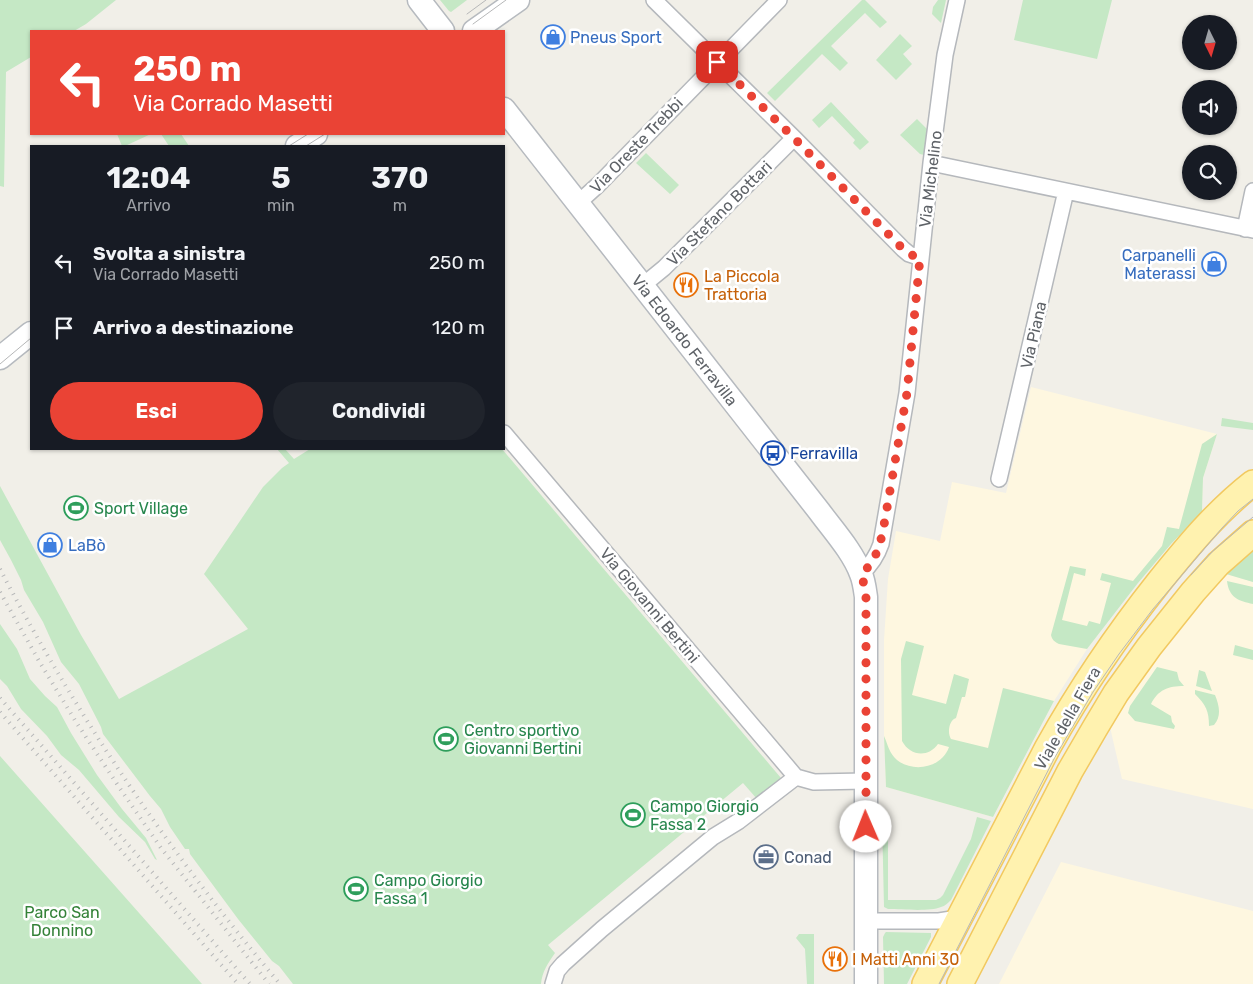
<!DOCTYPE html>
<html lang="it">
<head>
<meta charset="utf-8">
<style>
	body { margin:0; font-family:Rubik,sans-serif; background:#20242c; color:#f1f3f6; height:100vh; display:flex; flex-direction:column; font-size:19px; white-space:nowrap }
	* { box-sizing:border-box; margin:0 }
	p { font-size:16px; color:#9ea1a6 }
	.icon { flex:none; width:28px; height:28px; fill:none; stroke:currentColor; stroke-width:2; stroke-linecap:round; stroke-linejoin:round }
	.map { position:relative; flex:1; overflow:hidden }
	.panel { position:absolute; left:30px; top:145px; width:475px; height:305px; display:flex; flex-direction:column; background:#171b24; border-radius:0px; box-shadow:0 1px 4px #0004 }
	.panel>* { flex:none }
	.hud { position:absolute; left:30px; top:30px; width:475px; height:105px; border-radius:0px; box-shadow:0 1px 4px #0004; background:#ea4335; color:#fff; overflow:hidden }
	.needle { width:32px; rotate:175deg }
	.fabs { position:absolute; left:1182px; top:15px; display:grid; gap:10px }
	.fabs a { display:grid; place-items:center; width:55px; height:55px; border-radius:50%; background:#171b24; box-shadow:0 1px 4px #0004; font-size:25px }
	.pin { position:absolute; display:grid; place-items:center; width:42px; height:42px; color:#fff; margin:-21px; border-radius:10px; box-shadow:0 2px 8px #0006 }
	.me { position:absolute; width:55px; margin:-28px; rotate:359deg; stroke-linejoin:round; filter:drop-shadow(0 0 4px #0008) }
	.turn { display:flex; align-items:center; gap:18px; height:105px; padding:0 20px; font-size:22px }
	.turn .icon { width:65px; height:65px; stroke-width:2.5 }
	.turn b { display:block; font-size:35px; line-height:42px }
	.eta { display:flex; justify-content:space-evenly; align-items:center; height:85px; text-align:center }
	.eta b { font-size:30px; font-weight:700; line-height:35px }
	.action { display:flex; gap:10px; margin-top:auto; padding:10px 20px }
	.action a { flex:1; height:58px; border-radius:30px; background:#ea4335; color:#fff; font-size:20px; font-weight:700; line-height:58px; text-align:center }
	.action a+a { background:#20242c; color:#f1f3f6 }
	ul { padding:0; list-style:none }
	li { display:flex; align-items:center; gap:15px; height:65px; padding:0 20px }
	li div { flex:1 }
	li b { display:block; font-size:19px }
	li em { font-style:normal }
	.map>svg:first-child { display:block }
	.commercial { fill:#fef7e0 }
	.green { fill:#c5e8c5 }
	.lines { fill:none; stroke-linecap:round; stroke-linejoin:round }
	.street-casing { stroke:#b5b8bc; stroke-width:18 }
	.secondary-casing { stroke:#b6babf; stroke-width:25 }
	.primary-casing { stroke:#f2c960; stroke-width:28 }
	.street { stroke:#fff; stroke-width:15 }
	.secondary { stroke:#fff; stroke-width:22 }
	.primary { stroke:#fff2af; stroke-width:25 }
	.tram { stroke:#b6b7b8; stroke-width:1 }
	.rail { stroke:#b6b7b8; stroke-width:4; stroke-dasharray:1 6; stroke-linecap:butt }
	.route { stroke:#ea4335; stroke-width:9; stroke-dasharray:0 16.2 }
	.labels { text-anchor:middle; stroke-width:5; stroke-linejoin:round; paint-order:stroke }
	.shop-label { font-size:16px; fill:#366cbe; stroke:#fff; text-anchor:start }
	.street-label { font-size:16px; fill:#5f6368; stroke:#fff }
	.food-label { font-size:16px; fill:#c56008; stroke:#fff; text-anchor:start }
	.transit-label { font-size:16px; fill:#164399; stroke:#fff; text-anchor:start }
	.leisure-label { font-size:16px; fill:#27864d; stroke:#fff; text-anchor:start }
	.service-label { font-size:16px; fill:#4e5e75; stroke:#fff; text-anchor:start }
	.park-label { font-size:16px; fill:#348238; stroke:#fff }
</style>
</head>
<body>
<div class="map">
<svg width="1253" height="984" viewBox="0 0 1253 984">
	<rect width="100%" height="100%" fill="#f1efe8"/>
	<path class="commercial" d="M1031 387 1217 434 1203 478 1202 512 1171 544 1138 583 1087 649 1054 701 993 817 886 787 884 736V640L888 579 896 531 940 541 952 482 1006 493Z
		M1224 573 1253 582V809L1122 779 1109 723 1145 669Z
		M1061 862 1253 911V984H999Z"/>
	<path class="green" d="M0 0H116L86 24 74 31H31V57L6 72 4 187 0 186Z
		M440 0H467L451 12 449 11Z
		M862 0H865L887 22 880 28 865 13 831 46 848 63 840 71 822 54 775 101 767 93Z
		M938 0H946L941 23 932 14 933 7Z
		M1023 0H1112L1097 59 1014 40Z
		M900 34 912 46 903 54 912 64 896 80 876 60Z
		M831 102 869 142 860 150 853 143 855 140 832 116 819 128 812 120Z
		M917 119 927 129 924 155 920 154 900 135Z
		M117 134H151L125 146H122Z
		M161 134H181L189 146H169Z
		M646 153 679 185 670 194 636 163Z
		M1222 418 1253 423V430L1221 426Z
		M1217 434 1203 478 1202 512 1171 544 1138 583 1087 649 1059 644C1055 642 1052 640 1051 635L1070 566 1086 569 1085 576 1074 573 1062 620 1087 626 1089 621 1100 624 1111 583 1100 580 1102 573 1133 581 1162 546 1167 527 1179 529 1202 444Z
		M277 449H285L294 459 310 449H502L781 778 757 799 743 783 548 945 555 953C548 963 542 972 541 984H293L279 966 272 961 238 919 190 854 189 849H185L170 827 161 809 150 796 103 734 101 727 79 684 61 662 43 622 24 590 21 580 11 560 0 540V486L81 635 119 699 248 629 204 574 263 487 282 468 289 463Z
		M1253 549V582L1226 574Z
		M1227 581 1253 587V604C1239 601 1229 598 1227 581Z
		M0 624 17 649 30 679 45 696 57 707 71 733 97 775 122 809 146 838 157 860 155 859 145 842 119 817 79 770 61 755 47 736 21 709 7 686 0 679Z
		M906 641 924 646 912 695 946 704 954 674 969 679 965 697H962L956 718C949 720 947 733 951 739L988 748 1003 688 1054 701 993 817 886 787 884 736C888 745 889 753 897 760 913 773 942 768 949 747L938 744C928 758 910 756 902 741L901 659Z
		M1235 645 1253 650V660L1233 655Z
		M1157 667 1177 672 1179 680 1184 686C1168 686 1158 690 1151 704L1171 716 1172 722 1175 726 1174 729 1135 721 1128 713 1130 706Z
		M1199 670 1205 672 1212 691 1196 686Z
		M1195 690 1215 695C1219 705 1222 716 1214 725L1209 726C1209 711 1206 705 1195 694Z
		M0 756 202 984H0Z
		M977 817 991 821 951 900C948 903 945 906 941 907 929 912 902 909 888 909L884 907 882 819 885 818 888 820V900H936L940 898 943 895 971 839Z
		M886 932 931 933V937L907 984H884L883 937 885 933Z
		M799 934H814V984H807L805 949 796 938Z"/>
	<g class="lines">
		<g class="street-casing">
			<path id="street" d="M654 0 794 138 903 249 909 254 921 258
				M931 163 1253 230
				M577 204 598 185 779 0
				M1245 229 1253 191
				M642 286 664 268 794 138
				M504 433 796 777 814 782 865 781
				M999 479 1066 191
				M861 574C871 565 877 556 881 544L907 393 931 163 945 55 957 0
				M866 921H939L958 918
				M553 984 557 971 563 964 602 929 713 837 739 821 796 777"/>
		</g>
		<g class="secondary-casing">
			<path id="secondary" d="M419 0 443 31
				M474 31 518 0
				M504 109 819 511C833 530 853 552 861 574 864 581 865 590 866 597V984
				M297 146 316 134
				M0 358 31 333"/>
		</g>
		<g class="primary-casing">
			<path id="primary" d="M925 984 1048 747C1081 688 1117 635 1159 582 1188 546 1217 511 1253 483
				M960 984 1070 771 1095 728 1116 693 1149 647 1193 592 1218 564 1253 533"/>
		</g>
		<use href="#street" class="street"/>
		<use href="#secondary" class="secondary"/>
		<use href="#primary" class="primary"/>
		<path class="tram" d="M467 14 486 0
			M473 24 506 0
			M289 146 308 134
			M306 146 325 134
			M0 364 31 338
			M1191 575 1213 551 1253 517
			M939 984 1055 757 1093 692 1119 654 1153 609 1222 528 1238 511 1253 499"/>
		<path class="rail" d="M0 569C77 717 172 856 280 984
			M0 592 39 661 76 722 119 787 161 848 269 984
			M0 698 250 984
			M0 712 238 984"/>
	</g>
	<g class="lines">
		<path class="route" d="M717 62 794 138 903 249 909 254 920 258 907 393 884 525C880 546 877 558 862 574L866 598V827"/>
	</g>
	<defs>
		<g id="shop-ring" transform="scale(1.25)"><circle r="9.5" fill="#fff" stroke="#3f7fe0" stroke-width="1.5"/><path d="M-5-2.5h2.3a2.7 3.5 0 0 1 5.4 0H5L5.5 6h-11ZM-1.5-2.5h3a1.5 2.3 0 0 0-3 0Z" fill="#3f7fe0"/></g>
		<g id="restaurant-ring" transform="scale(1.25)"><circle r="9.5" fill="#fff" stroke="#e8710a" stroke-width="1.5"/><path d="M-5-6h1v4h1v-4h1v4h1v-4h1v5L-1.5 .5V6h-2V.5L-5-1ZM5-6V6H3V1.5H1.5Q1.5-4 5-6Z" fill="#e8710a"/></g>
		<g id="bus-ring" transform="scale(1.25)"><circle r="9.5" fill="#fff" stroke="#1a4fb4" stroke-width="1.5"/><path d="M-5-6H5V4H4V6H2V4H-2V6H-4V4H-5ZM-3.5-4V0h7V-4ZM-3.5 1.2v1.5H-2V1.2ZM2 1.2v1.5H3.5V1.2Z" fill="#1a4fb4"/></g>
		<g id="stadium-ring" transform="scale(1.25)"><circle r="9.5" fill="#fff" stroke="#2e9e5b" stroke-width="1.5"/><path d="M0-5a6.5 5 0 1 0 0 10a6.5 5 0 1 0 0-10ZM-3.5-1.8h7v3.6h-7Z" fill="#2e9e5b"/></g>
		<g id="office-ring" transform="scale(1.25)"><circle r="9.5" fill="#fff" stroke="#5c6f8a" stroke-width="1.5"/><path d="M-6-3h4V-5.5h4V-3h4V5H-6ZM-1-4.5V-3h2v-1.5ZM-6 0V1H6V0Z" fill="#5c6f8a"/></g>
	</defs>
	<g fill-rule="evenodd">
		<use href="#shop-ring" x="553" y="37"/>
		<use href="#shop-ring" x="1214" y="264"/>
		<use href="#restaurant-ring" x="686" y="285"/>
		<use href="#bus-ring" x="773" y="453"/>
		<use href="#stadium-ring" x="76" y="508"/>
		<use href="#shop-ring" x="50" y="545"/>
		<use href="#stadium-ring" x="446" y="739"/>
		<use href="#stadium-ring" x="633" y="815"/>
		<use href="#office-ring" x="766" y="857"/>
		<use href="#stadium-ring" x="356" y="889"/>
		<use href="#restaurant-ring" x="835" y="959"/>
	</g>
	<g class="labels">
		<g class="shop-label">
			<text x="570" y="43">Pneus Sport</text>
			<text x="1196" y="261" text-anchor="end">Carpanelli<tspan x="1196" dy="18">Materassi</tspan></text>
			<text x="68" y="551">LaBò</text>
		</g>
		<g class="street-label">
			<text transform="translate(636 145) rotate(-46)" y="6">Via Oreste Trebbi</text>
			<text transform="translate(930 179) rotate(-83)" y="6">Via Michelino</text>
			<text transform="translate(719 213) rotate(-45)" y="6">Via Stefano Bottari</text>
			<text transform="translate(1033 335) rotate(-77)" y="6">Via Piana</text>
			<text transform="translate(685 340) rotate(52)" y="6">Via Edoardo Ferravilla</text>
			<text transform="translate(650 605) rotate(50)" y="6">Via Giovanni Bertini</text>
			<text transform="translate(1067 718) rotate(-60)" y="6">Viale della Fiera</text>
		</g>
		<g class="food-label">
			<text x="704" y="282">La Piccola<tspan x="704" dy="18">Trattoria</tspan></text>
			<text x="852" y="965">I Matti Anni 30</text>
		</g>
		<g class="transit-label">
			<text x="790" y="459">Ferravilla</text>
		</g>
		<g class="leisure-label">
			<text x="94" y="514">Sport Village</text>
			<text x="464" y="736">Centro sportivo<tspan x="464" dy="18">Giovanni Bertini</tspan></text>
			<text x="650" y="812">Campo Giorgio<tspan x="650" dy="18">Fassa 2</tspan></text>
			<text x="374" y="886">Campo Giorgio<tspan x="374" dy="18">Fassa 1</tspan></text>
		</g>
		<g class="service-label">
			<text x="784" y="863">Conad</text>
		</g>
		<g class="park-label">
			<text x="62" y="918">Parco San<tspan x="62" dy="18">Donnino</tspan></text>
		</g>
	</g>
</svg>
<div class="fabs">
<a><svg class="needle" viewBox="-14 -14 28 28"><path d="M0-13l5 13h-10z" fill="#e53935"/><path d="M0 13l5-13h-10z" fill="#9ea1a6"/></svg></a>
<a><svg class="icon" aria-label="sound" viewBox="0 0 24 24"><path d="M4 9h4l5-4v14l-5-4H4zM17 9q2 3 0 6"/></svg></a>
<a><svg class="icon" aria-label="search" viewBox="0 0 24 24"><circle cx="10" cy="10" r="6"/><path d="M15 15l6 6"/></svg></a>
</div>
<div class="pin" style="left:717px;top:62px;background:#d93025"><svg class="icon" aria-label="arrive" viewBox="0 0 24 24"><path d="M6 21V4h12l-3 4 3 4H6"/></svg></div>
<svg class="me" style="left:866px;top:827px" viewBox="-20 -20 40 40"><circle r="19" fill="#fff"/><path d="M0-13L10 11 0 6-10 11z" fill="#ea4335"/></svg>
<div class="hud">
<div class="turn"><svg class="icon" aria-label="left" viewBox="0 0 24 24"><path d="M17 20v-9H6M10 6l-5 5 5 5"/></svg><div><b>250 m</b>Via Corrado Masetti</div></div>
</div>
<section class="panel">
<div class="eta">
<div><b>12:04</b><p>Arrivo</p></div>
<div><b>5</b><p>min</p></div>
<div><b>370</b><p>m</p></div>
</div>
<ul>
<li><svg class="icon" aria-label="left" viewBox="0 0 24 24"><path d="M17 20v-9H6M10 6l-5 5 5 5"/></svg><div><b>Svolta a sinistra</b><p>Via Corrado Masetti</p></div><em>250 m</em></li>
<li><svg class="icon" aria-label="arrive" viewBox="0 0 24 24"><path d="M6 21V4h12l-3 4 3 4H6"/></svg><div><b>Arrivo a destinazione</b></div><em>120 m</em></li>
</ul>
<div class="action"><a>Esci</a><a>Condividi</a></div>
</section>
</div>
</body>
</html>
